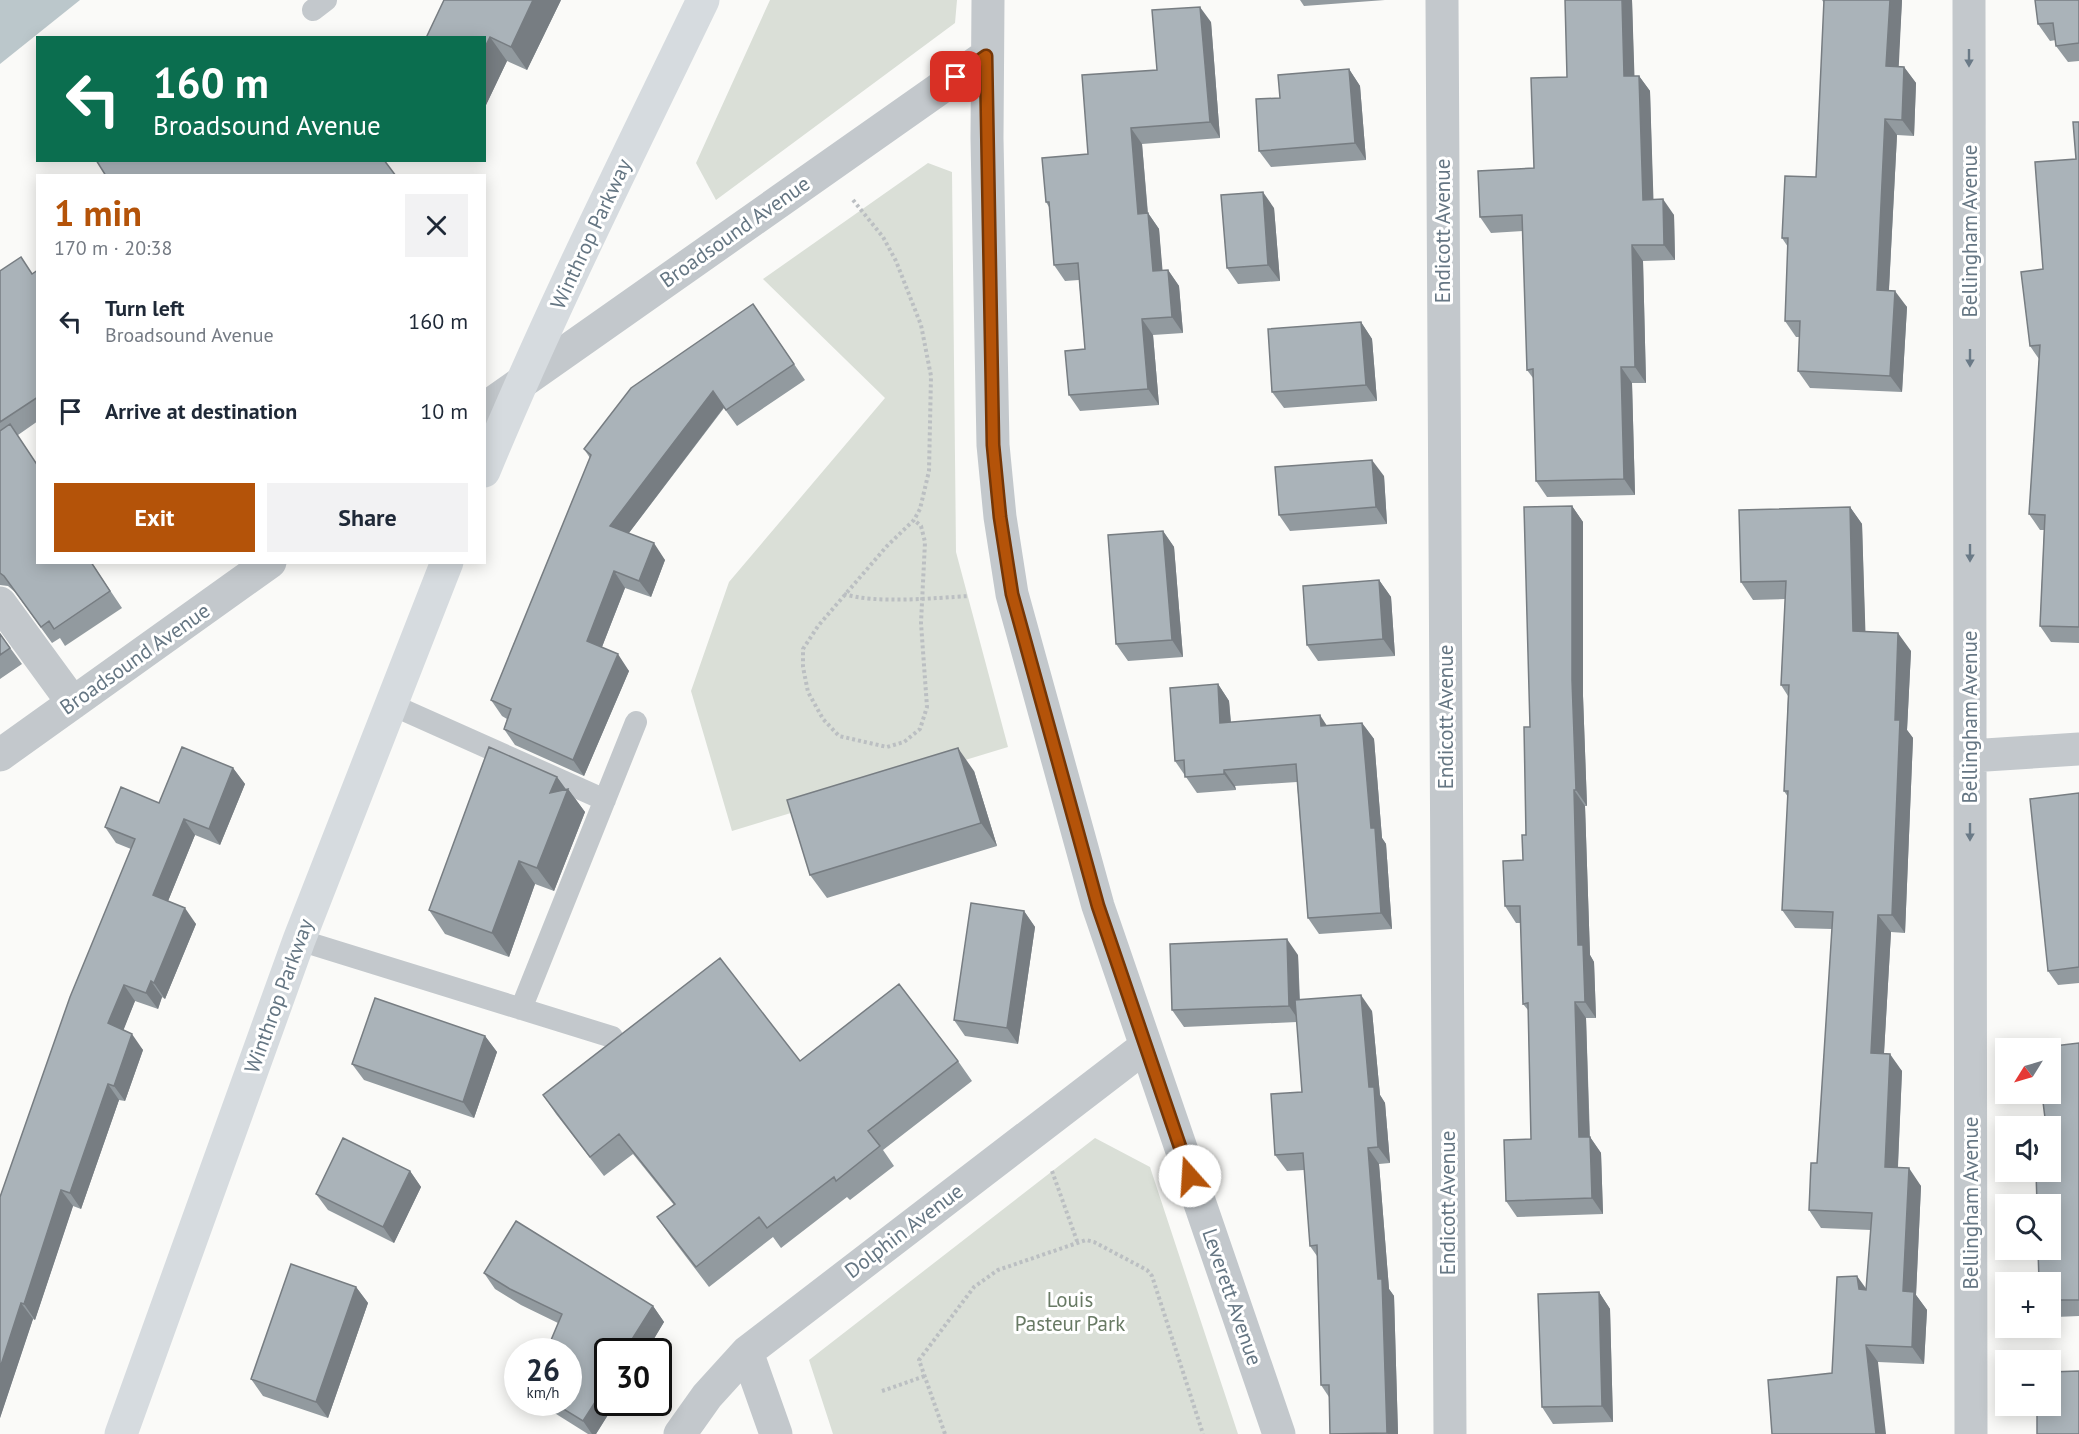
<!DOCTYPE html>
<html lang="en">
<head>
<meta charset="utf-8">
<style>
	body { margin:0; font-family:"PT Sans",sans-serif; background:#f2f2f3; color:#1f2937; height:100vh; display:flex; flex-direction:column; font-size:22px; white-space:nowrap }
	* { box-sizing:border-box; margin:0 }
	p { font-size:20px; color:#747a83 }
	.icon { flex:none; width:33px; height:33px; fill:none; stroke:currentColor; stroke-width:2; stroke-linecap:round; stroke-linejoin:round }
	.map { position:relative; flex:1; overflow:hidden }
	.sheet { position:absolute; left:36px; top:174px; width:450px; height:390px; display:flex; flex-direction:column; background:#fff; border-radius:0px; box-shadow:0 3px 15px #0003 }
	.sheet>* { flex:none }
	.hud { position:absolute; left:36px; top:36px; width:450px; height:126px; border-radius:0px; box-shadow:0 3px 15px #0003; background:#0b6e4f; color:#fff; overflow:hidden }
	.needle { width:39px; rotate:233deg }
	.buttons { position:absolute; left:1995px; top:1038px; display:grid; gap:12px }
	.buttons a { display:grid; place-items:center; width:66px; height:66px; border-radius:0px; background:#fff; box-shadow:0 3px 15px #0003; font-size:30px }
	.speed { position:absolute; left:504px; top:1338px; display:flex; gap:12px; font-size:30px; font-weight:700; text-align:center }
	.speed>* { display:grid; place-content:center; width:78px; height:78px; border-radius:50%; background:#fff; box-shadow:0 3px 15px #0003; line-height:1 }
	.speed small { font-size:15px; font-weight:400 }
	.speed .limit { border:3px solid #111; border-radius:9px; background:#fff; color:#111 }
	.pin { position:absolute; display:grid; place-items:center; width:51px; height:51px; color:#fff; margin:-26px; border-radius:12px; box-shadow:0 3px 9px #0006 }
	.me { position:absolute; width:66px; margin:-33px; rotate:341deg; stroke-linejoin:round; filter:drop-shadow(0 0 4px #0008) }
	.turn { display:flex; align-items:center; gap:21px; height:126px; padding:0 18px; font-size:27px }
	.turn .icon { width:78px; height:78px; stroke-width:2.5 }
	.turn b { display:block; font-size:42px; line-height:51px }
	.round { display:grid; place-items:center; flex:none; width:63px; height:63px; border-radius:0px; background:#f2f2f3 }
	.summary { display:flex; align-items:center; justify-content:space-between; height:102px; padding:0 18px }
	h1 { font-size:36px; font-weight:700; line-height:45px; color:#b45309 }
	.button { display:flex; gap:12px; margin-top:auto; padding:12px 18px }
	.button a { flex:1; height:69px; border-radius:0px; background:#b45309; color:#fff; font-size:24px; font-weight:700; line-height:69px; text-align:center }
	.button a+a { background:#f2f2f3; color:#1f2937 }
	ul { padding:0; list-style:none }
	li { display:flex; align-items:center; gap:18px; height:90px; padding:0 18px }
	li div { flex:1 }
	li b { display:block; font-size:22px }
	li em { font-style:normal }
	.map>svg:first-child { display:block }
	.green { fill:#dadfd7 }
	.water { fill:#bbc7cb }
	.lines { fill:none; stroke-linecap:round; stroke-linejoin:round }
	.path { stroke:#bbbfc2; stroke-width:4; stroke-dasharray:3 3; stroke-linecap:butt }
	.lane { stroke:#c3c8cc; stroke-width:22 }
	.street { stroke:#c3c8cc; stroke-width:33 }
	.secondary { stroke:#d6dbdf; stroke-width:33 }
	.wall { fill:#929a9f }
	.shaded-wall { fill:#777d82 }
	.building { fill:#aab3b9; stroke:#777d82; stroke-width:1.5 }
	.oneway { fill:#6a7a87 }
	.route-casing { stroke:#753606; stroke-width:15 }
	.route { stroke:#b45309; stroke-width:10 }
	.labels { text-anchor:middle; stroke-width:6; stroke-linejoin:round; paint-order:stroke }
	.street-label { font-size:21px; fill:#657683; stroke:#fff }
	.park-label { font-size:21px; fill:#687a64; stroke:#fff }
</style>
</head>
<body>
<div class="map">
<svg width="2079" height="1434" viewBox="0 0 2079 1434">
	<rect width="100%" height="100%" fill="#fafaf8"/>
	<path class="green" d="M770 0H957L955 23 716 200 696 163Z
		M928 163 952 172 956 552 1008 747 732 831 691 691 729 582 885 398 763 279Z
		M1095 1138 1150 1167 1238 1434H833L809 1360Z"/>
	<path class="water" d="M0 0H80L0 64Z"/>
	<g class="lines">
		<path class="path" d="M853 200 883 237 896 261 921 325 931 376 929 471 920 509 914 520 887 546 818 626 803 649V667L808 692 823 719 839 736 887 747 904 742 920 729 927 707 921 623 925 542 921 526 914 520
			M844 594C875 604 935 598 969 596
			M1052 1171 1077 1241
			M882 1391 925 1376
			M945 1434 919 1360 974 1287 998 1270 1086 1240 1094 1242 1147 1270 1152 1276 1203 1434"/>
		<path class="lane" d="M313 10 326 0
			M390 704 605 800
			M299 940 612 1037
			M521 1009 636 722"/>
		<path class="street" d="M988 0 987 138 993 445 1000 517 1012 594 1098 906 1279 1434
			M1442 0 1450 1434
			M1969 0 1971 1434
			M484 409 986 56
			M0 603 73 703
			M0 755 270 562
			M1970 756 2079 749
			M747 1352 776 1434
			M680 1434 707 1396 747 1352 1146 1046"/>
		<path class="secondary" d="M484 471C550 311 628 156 703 0
			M121 1434 299 940 447 562"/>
	</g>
	<path class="wall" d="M561 0 527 70 507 61 486 105H484V38Z
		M1300 0H1385L1304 6Z
		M1632 0 1634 76H1639L1650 91 1653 200 1674 215 1675 260 1643 261 1646 383H1632L1635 495 1547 497 1536 481 1533 378 1527 370 1523 231 1491 233 1480 217 1534 168 1567 77Z
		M1822 0H1902L1898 66 1904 67 1916 83 1914 136 1897 135 1889 290 1907 307 1902 392 1810 388 1798 371 1800 337H1796L1785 321 1788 247 1782 238 1816 177 1824 3Z
		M2079 0V61L2068 62 2056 46V40L2050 41 2038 24Z
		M1211 22 1220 138 1142 144 1148 213 1159 229 1162 271 1168 270 1179 286 1183 333 1153 335 1159 405 1080 411 1069 395 1085 349 1079 280 1065 281 1054 265 1049 207 1046 202 1088 154 1157 70Z
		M1349 69 1360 86 1366 160 1271 167 1259 151 1280 98Z
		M2079 122V643L2051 642 2040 626 2044 530H2040L2029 514 2039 359 2030 346 2043 269 2076 159Z
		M1274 208 1280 281 1238 284 1227 268Z
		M38 270V421L18 435 38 562H91L122 608 65 646 60 638 52 643 15 592 8 586 0 585V271L33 274Z
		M753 304 805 380 737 426 724 408 629 533 665 560 651 597 625 588 602 647 629 671 584 776 515 745 504 729 507 719 502 716 491 700 590 458 584 449Z
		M1361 322 1372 339 1377 401 1284 408 1272 392Z
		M1384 476 1387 524 1290 531 1279 515Z
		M1572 506 1583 522V696L1587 806H1585L1590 955 1594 962 1596 1018H1586L1590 1137 1601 1153 1603 1214 1517 1217 1506 1201 1531 1139 1528 1010 1523 1004 1521 923H1516L1505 906 1523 860 1526 835 1530 727Z
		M1850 507 1862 524 1865 631 1911 651 1907 730 1913 738 1905 933 1891 932 1884 1053 1902 1071 1898 1167 1921 1186 1916 1295 1927 1310 1924 1364 1878 1362 1832 1373 1866 1289 1871 1230 1821 1228 1809 1210 1817 1163 1832 929 1795 928 1782 910 1788 797 1784 791 1788 696 1781 685 1785 599 1753 600 1741 582Z
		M1163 531 1174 547 1183 657 1128 661 1116 644Z
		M1379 580 1391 597 1395 656 1318 661 1307 645Z
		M0 634 22 664 0 679Z
		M1218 684 1229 701 1231 722 1327 725 1362 723 1374 739 1382 838 1386 844 1392 929 1319 934 1308 918 1297 782 1235 786 1236 790 1197 793 1175 761Z
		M233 768 245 784 220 845 195 835 168 901 196 924 165 999 162 997 158 1009 135 1001 123 1030 143 1050 125 1101 119 1100 81 1209 73 1206 35 1320 33 1319 0 1418V1197L131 849 116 843 105 827 159 803Z
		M974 771 997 846 827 898 810 875Z
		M557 777 566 789H568L585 812 554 891 535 884 509 957 445 934 429 910Z
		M2079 793V983L2058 985 2048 971Z
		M1024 911 1035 927 1018 1044 965 1036 954 1020Z
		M1298 955 1300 999 1372 1011 1380 1095 1385 1103 1390 1163 1379 1164 1389 1289 1394 1296 1398 1434H1330L1329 1397 1321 1385 1317 1256 1310 1246 1304 1170 1287 1171 1275 1155 1302 1092 1297 1022 1184 1027 1172 1010Z
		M485 1036 497 1052 474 1118 364 1080 352 1064Z
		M2079 1043V1316L2056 1317 2050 1309V1282H2040L2039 1281Z
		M800 1061H958L972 1081 883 1150 894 1166 850 1200 847 1197 781 1248 773 1237 709 1287 671 1237 657 1217 674 1205 633 1154 604 1176 556 1114 543 1095Z
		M410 1171 421 1187 394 1243 328 1210 316 1194Z
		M484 1273 653 1306 664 1322 646 1352H608L616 1402 596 1434H588L537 1402H568L558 1323 521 1305 495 1289Z
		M356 1287 368 1303 328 1418 263 1396 251 1379Z
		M1599 1292 1610 1309 1613 1422 1553 1424 1542 1407Z
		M518 1356V1390L506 1374Z"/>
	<path class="shaded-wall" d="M533 0H561L527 70 511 47Z
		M1622 0H1632L1635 92 1624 76Z
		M1890 0H1902L1898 82 1886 66Z
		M1200 7 1211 22 1220 138 1210 122Z
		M490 37 507 61 486 105 484 104V49Z
		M1904 67 1916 83 1914 136 1902 120Z
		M1349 69 1360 86 1366 160 1355 143Z
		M1639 76 1650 91 1654 216 1643 200Z
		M1885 119 1897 135 1888 306 1877 290Z
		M1131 128 1142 144 1149 230 1138 214Z
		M1263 192 1274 208 1280 281 1268 265Z
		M1663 199 1674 215 1675 260 1664 245Z
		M1148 213 1159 229 1164 287 1153 271Z
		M1632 245 1643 261 1646 383 1635 367Z
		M1168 270 1179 286 1183 333 1172 317Z
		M1895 291 1907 307 1902 392 1890 376Z
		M1142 319 1153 335 1159 405 1148 389Z
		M1361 322 1372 339 1377 401 1366 385Z
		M1621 367 1632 383 1635 495 1624 479Z
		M713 391 724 407 622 542 610 526Z
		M1372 460 1384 476 1387 524 1376 507Z
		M1572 506 1583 522V696L1587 806 1576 790 1572 680Z
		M1850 507 1862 524 1866 649 1853 631Z
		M1163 531 1174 547 1183 657 1172 640Z
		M654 543 665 560 651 597 639 581Z
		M614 571 625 588 598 657 587 641Z
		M1379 580 1391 597 1395 656 1383 639Z
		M1898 633 1911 651 1907 730 1913 738 1905 933 1892 915 1895 720Z
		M618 654 629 671 584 776 573 760Z
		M1218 684 1229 701 1232 739 1220 723Z
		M1320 715 1331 732 1321 726Z
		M1362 723 1374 739 1382 838 1386 844 1392 929 1381 913 1371 828Z
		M958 748 974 771 997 846 981 823Z
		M233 768 245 784 220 845 209 829Z
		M1224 770 1235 786 1236 790 1224 774Z
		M557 777 567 791 568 789 585 812 554 891 537 868 550 793Z
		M1574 790 1585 806 1590 955 1594 962 1596 1018 1585 1002 1578 945Z
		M184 819 195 835 164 911 153 895Z
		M519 861 535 884 509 957 492 933Z
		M185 908 196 924 165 999 154 983Z
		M1024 911 1035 927 1018 1044 1007 1028Z
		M1878 915 1891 932 1883 1070 1871 1053Z
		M1287 939 1298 955 1300 1022 1289 1006Z
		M151 981 162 997 158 1009 146 993Z
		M124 985 135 1001 120 1039 108 1023Z
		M1361 995 1372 1011 1380 1095 1385 1103 1390 1163 1378 1147 1369 1087Z
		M1575 1002 1586 1018 1590 1154 1579 1137Z
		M132 1034 143 1050 125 1101 114 1086Z
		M485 1036 497 1052 474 1118 463 1102Z
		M1890 1054 1902 1071 1897 1184 1885 1167Z
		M108 1084 119 1100 81 1209 70 1193Z
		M1590 1137 1601 1153 1603 1214 1592 1198Z
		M1368 1148 1379 1164 1389 1289 1394 1296 1398 1434H1388L1387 1433 1378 1279Z
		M1909 1168 1921 1186 1916 1295 1927 1310 1924 1364 1912 1347 1903 1291Z
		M410 1171 421 1187 394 1243 383 1227Z
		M61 1190 73 1206 35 1320 24 1304Z
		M1857 1276 1870 1294 1859 1289Z
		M356 1287 368 1303 328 1418 316 1402Z
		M1599 1292 1610 1309 1613 1422 1602 1406Z
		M21 1303 33 1319 0 1418V1368Z
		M653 1306 664 1322 646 1352H624Z
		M1866 1345 1878 1362 1886 1434H1876Z
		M608 1382V1402H616L596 1434H592L583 1421Z"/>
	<path class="building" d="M444 0H533L511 47 490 37 484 49V38H426Z
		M1565 0H1622L1624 76H1639L1643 200 1663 199 1664 245H1632L1635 367H1621L1624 479 1536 481 1533 369 1527 370 1522 215 1480 217 1478 171 1534 168 1531 78 1567 77Z
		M1824 0H1890L1886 66 1904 67 1902 120 1885 119 1877 290 1895 291 1890 376 1798 371 1800 321H1785L1788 238H1782L1785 176 1816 177Z
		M2035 0H2079V43L2056 46 2053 23 2038 24Z
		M1200 7 1210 122 1131 128 1138 214 1148 213 1153 271 1168 270 1172 317 1142 319 1148 389 1069 395 1065 351 1085 349 1078 263 1054 265 1049 202H1046L1042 158 1088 154 1082 75 1157 70 1152 10Z
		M1349 69 1355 143 1259 151 1256 99 1280 98 1278 75Z
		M2073 122H2079V627L2040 626 2045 515 2029 514 2040 345 2030 346 2021 272 2043 269 2035 162 2076 159Z
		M96 160H384L396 176H106Z
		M1263 192 1268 265 1227 268 1221 195Z
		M21 257 32 274 38 270V397L0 422V271Z
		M753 304 794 364 726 410 713 391 610 526 654 543 639 581 614 571 587 641 618 654 573 760 504 729 511 709 491 700 591 455 584 449 631 388Z
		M1361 322 1366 385 1272 392 1268 329Z
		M10 424 38 466V562H91L110 591 54 629 49 621 41 627 4 576 0 573V431Z
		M1372 460 1376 507 1279 515 1275 467Z
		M1572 506V680L1576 790H1574L1578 945H1583L1585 1002H1575L1579 1137H1590L1592 1198 1506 1201 1504 1140 1531 1139 1528 1003 1523 1004 1520 906H1505L1503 861 1523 860 1522 835H1526L1524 727H1530L1524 507Z
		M1850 507 1853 631 1898 633 1895 720H1900L1892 915H1878L1871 1053 1890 1054 1885 1167 1909 1168 1903 1291 1914 1292 1912 1347 1866 1345 1876 1434H1772L1768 1380 1832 1373 1837 1277 1857 1276 1859 1289 1866 1290 1872 1213 1809 1210 1811 1163H1817L1833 912 1782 910 1788 791H1784L1789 685H1781L1786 581 1741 582 1739 510Z
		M1163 531 1172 640 1116 644 1108 535Z
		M1379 580 1383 639 1307 645 1303 586Z
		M0 634 10 648 0 655Z
		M1218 684 1220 723 1320 715 1321 726 1362 723 1371 828H1375L1381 913 1308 918 1296 764 1224 770V774L1185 777 1184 760 1175 761 1170 688Z
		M182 747 233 768 209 829 184 819 153 895 185 908 154 983 151 981 146 993 124 985 108 1023 132 1034 114 1086 108 1084 70 1193 61 1190 24 1304 21 1303 0 1368V1197L70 997 135 839 105 827 121 787 159 803Z
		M489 747 557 777 550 793 568 789 537 868 519 861 492 933 429 910Z
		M958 748 981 823 810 875 787 800Z
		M2079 793V967L2048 971 2030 799Z
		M971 903 1024 911 1007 1028 954 1020Z
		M1287 939 1289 1006 1172 1010 1170 944Z
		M720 958 800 1061 899 984 958 1061 868 1131 880 1146 836 1181 834 1177 767 1228 759 1217 696 1267 657 1217 675 1204 619 1134 590 1157 543 1095Z
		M1361 995 1369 1087H1374L1378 1147 1368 1148 1378 1279H1382L1387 1433 1330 1434 1329 1385H1321L1317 1245 1310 1246 1303 1153 1275 1155 1271 1094 1302 1092 1295 1000Z
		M375 998 485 1036 463 1102 352 1064Z
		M2079 1043V1300H2050V1282L2039 1281 2038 1250H2050V1204H2037L2036 1172H2050V1126H2046L2042 1094H2050V1048H2037Z
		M343 1138 410 1171 383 1227 316 1194Z
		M516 1221 653 1306 624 1352H608V1378L606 1380 608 1382 583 1421 552 1402H568V1352H546L562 1314 510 1289 484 1273Z
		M291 1264 356 1287 316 1402 251 1379Z
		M1599 1292 1602 1406 1542 1407 1538 1294Z
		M524 1345 542 1352H520Z
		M518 1356V1381L506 1374Z
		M2079 1371V1434H2037V1406H2050V1372Z"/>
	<defs><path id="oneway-solid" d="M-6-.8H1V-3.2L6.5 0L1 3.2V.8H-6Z" transform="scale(1.5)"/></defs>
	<g class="oneway">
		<use href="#oneway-solid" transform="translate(1969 58) rotate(90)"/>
		<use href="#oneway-solid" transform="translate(1970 358) rotate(90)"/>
		<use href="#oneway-solid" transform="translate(1970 553) rotate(90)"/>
		<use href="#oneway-solid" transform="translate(1970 832) rotate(90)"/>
	</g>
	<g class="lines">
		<g class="route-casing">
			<path id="route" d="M956 77 986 56 993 445 1000 517 1012 594 1098 906 1190 1176"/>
		</g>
		<use href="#route" class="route"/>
	</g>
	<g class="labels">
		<g class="street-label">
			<text transform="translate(1443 231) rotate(-90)" y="7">Endicott Avenue</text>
			<text transform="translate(1970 231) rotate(-90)" y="7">Bellingham Avenue</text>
			<text transform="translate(735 232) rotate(-35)" y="7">Broadsound Avenue</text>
			<text transform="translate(591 234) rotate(-65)" y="7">Winthrop Parkway</text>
			<text transform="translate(135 659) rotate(-35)" y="7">Broadsound Avenue</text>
			<text transform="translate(1446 717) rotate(-90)" y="7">Endicott Avenue</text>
			<text transform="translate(1970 717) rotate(-90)" y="7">Bellingham Avenue</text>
			<text transform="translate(279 996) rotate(-70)" y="7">Winthrop Parkway</text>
			<text transform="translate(1448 1203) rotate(-90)" y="7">Endicott Avenue</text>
			<text transform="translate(1971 1203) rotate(-90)" y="7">Bellingham Avenue</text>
			<text transform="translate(904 1231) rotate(-37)" y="7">Dolphin Avenue</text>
			<text transform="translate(1232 1297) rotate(71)" y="7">Leverett Avenue</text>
		</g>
		<g class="park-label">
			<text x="1070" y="1307">Louis<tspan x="1070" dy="24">Pasteur Park</tspan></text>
		</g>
	</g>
</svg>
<div class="buttons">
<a><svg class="needle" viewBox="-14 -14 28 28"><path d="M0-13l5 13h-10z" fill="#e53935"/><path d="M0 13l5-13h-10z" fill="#747a83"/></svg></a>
<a><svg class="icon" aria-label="sound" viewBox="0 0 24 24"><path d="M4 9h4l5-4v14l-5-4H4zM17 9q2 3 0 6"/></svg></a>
<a><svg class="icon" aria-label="search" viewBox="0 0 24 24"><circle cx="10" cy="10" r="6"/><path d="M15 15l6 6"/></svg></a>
<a>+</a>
<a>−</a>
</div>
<div class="speed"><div>26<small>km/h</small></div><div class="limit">30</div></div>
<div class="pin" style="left:956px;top:77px;background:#d93025"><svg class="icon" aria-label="arrive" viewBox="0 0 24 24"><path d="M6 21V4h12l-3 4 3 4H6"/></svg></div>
<svg class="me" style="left:1190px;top:1176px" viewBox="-20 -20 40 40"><circle r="19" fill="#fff"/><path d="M0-13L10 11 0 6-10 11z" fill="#b45309"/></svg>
<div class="hud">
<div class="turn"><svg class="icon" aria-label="left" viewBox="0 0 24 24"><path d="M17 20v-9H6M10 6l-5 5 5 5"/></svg><div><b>160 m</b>Broadsound Avenue</div></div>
</div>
<section class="sheet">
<div class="summary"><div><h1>1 min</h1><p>170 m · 20:38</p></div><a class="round"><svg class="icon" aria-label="close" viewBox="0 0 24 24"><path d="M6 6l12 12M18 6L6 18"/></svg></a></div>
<ul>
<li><svg class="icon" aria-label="left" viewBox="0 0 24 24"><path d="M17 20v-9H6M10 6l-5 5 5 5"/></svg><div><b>Turn left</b><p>Broadsound Avenue</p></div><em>160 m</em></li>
<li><svg class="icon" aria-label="arrive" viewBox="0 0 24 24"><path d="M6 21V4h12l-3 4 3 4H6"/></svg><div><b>Arrive at destination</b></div><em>10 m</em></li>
</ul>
<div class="button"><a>Exit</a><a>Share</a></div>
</section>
</div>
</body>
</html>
